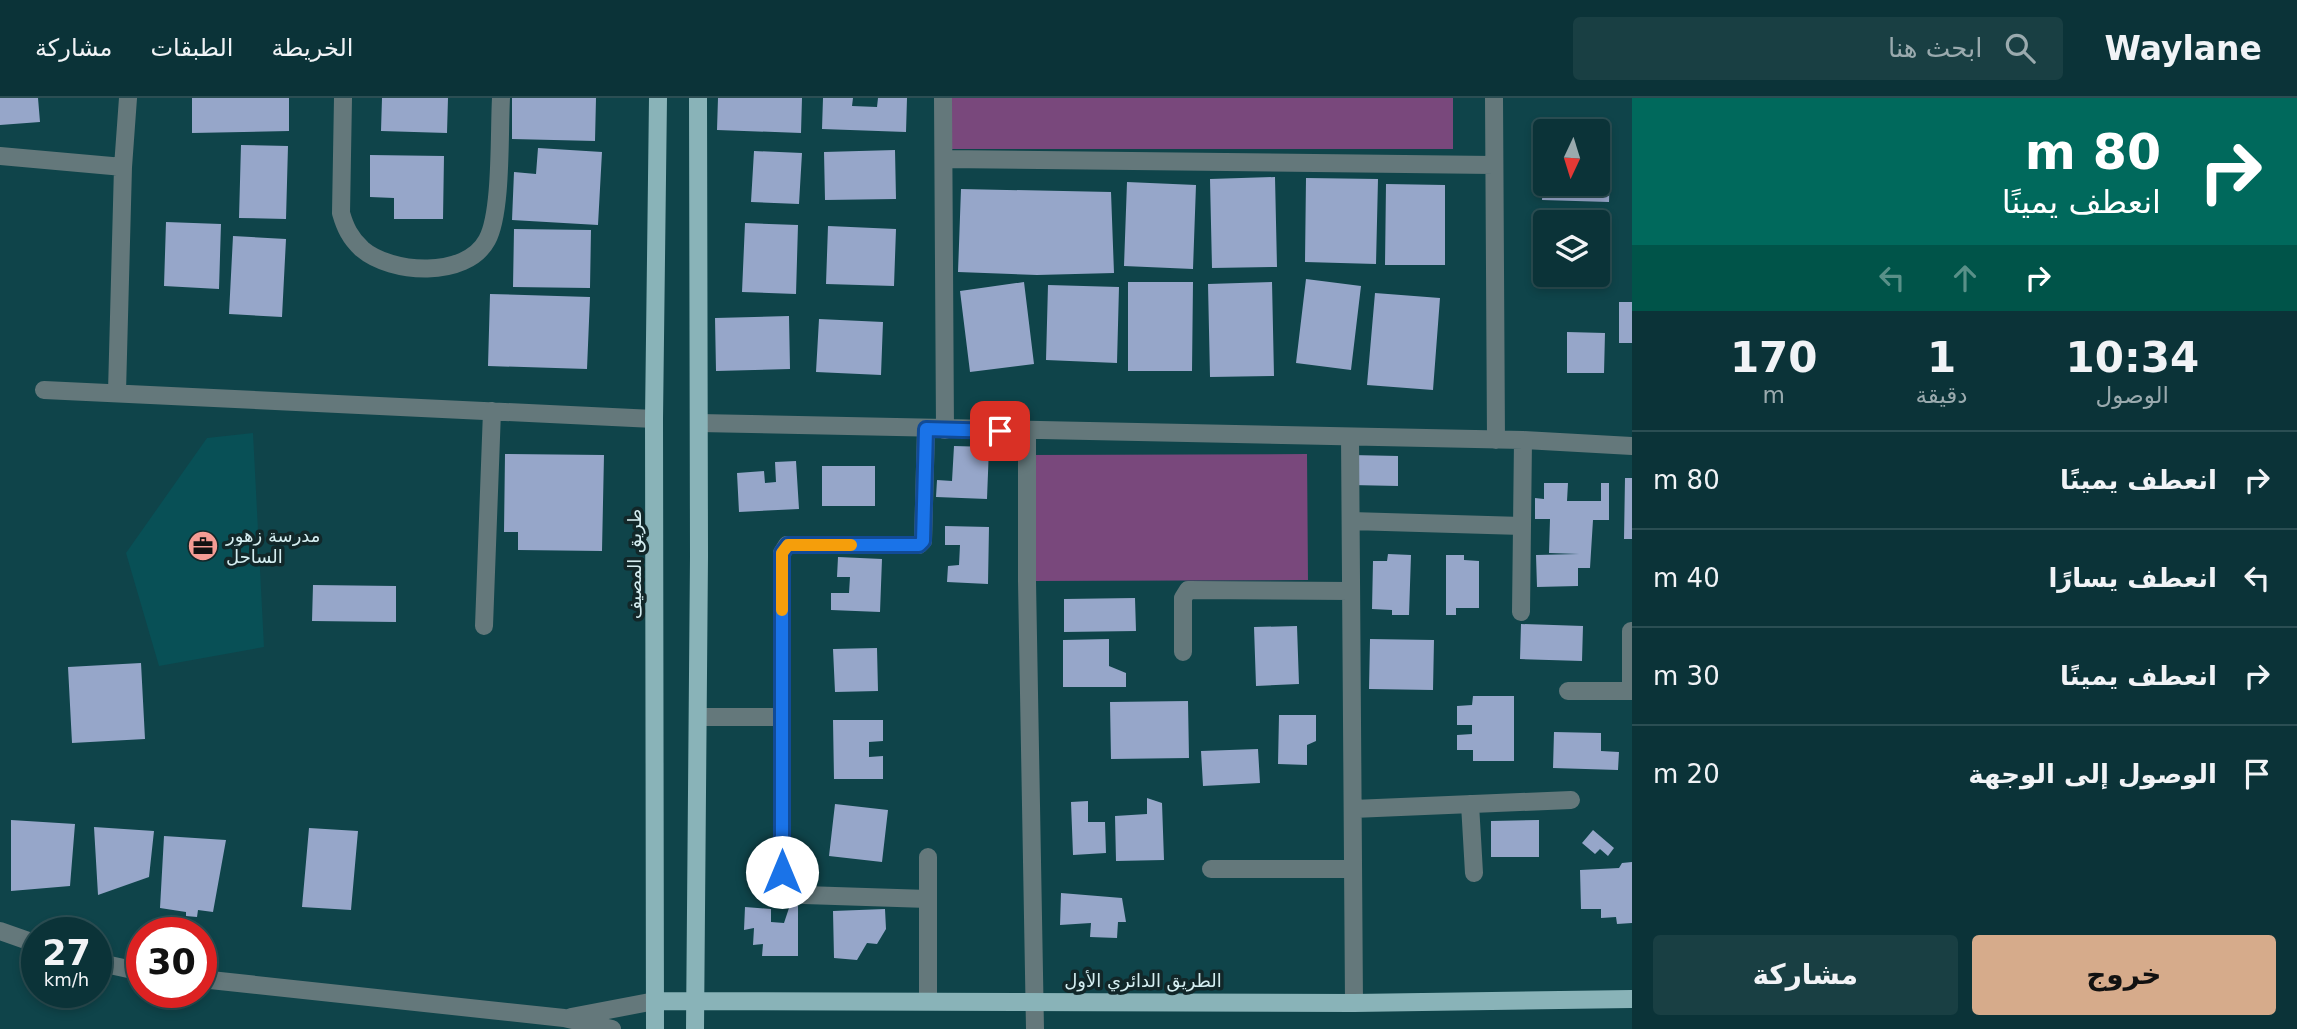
<!DOCTYPE html>
<html lang="ar">
<head>
<meta charset="utf-8">
<style>
	body { margin:0; font-family:"DejaVu Sans","Noto Sans Arabic",sans-serif; background:#193f43; color:#f1f3f6; direction:rtl; height:100vh; display:flex; flex-direction:column; font-size:26px; white-space:nowrap }
	* { box-sizing:border-box; margin:0 }
	p { font-size:23px; color:#9aaaae }
	.icon { flex:none; width:38px; height:38px; fill:none; stroke:currentColor; stroke-width:2; stroke-linecap:round; stroke-linejoin:round }
	.map { position:relative; flex:1; overflow:hidden; direction:ltr }
	.side { display:flex; flex-direction:column; background:#0b3338; width:665px }
	.side>* { flex:none }
	.banner { background:#00695c; color:#fff; overflow:hidden }
	.needle { width:46px; rotate:184deg }
	.controls { position:absolute; left:1533px; top:21px; display:grid; gap:14px }
	.controls a { display:grid; place-items:center; width:77px; height:77px; border-radius:7px; background:#0b3338; box-shadow:0 4px 10px #0003,0 0 0 2px #2b4e53; font-size:35px }
	.speed { position:absolute; left:21px; top:819px; display:flex; gap:14px; font-size:35px; font-weight:700; text-align:center }
	.speed>* { display:grid; place-content:center; width:91px; height:91px; border-radius:50%; background:#0b3338; box-shadow:0 4px 10px #0003,0 0 0 2px #2b4e53; line-height:1 }
	.speed small { font-size:18px; font-weight:400 }
	.speed .limit { border:10px solid #d22; background:#fff; color:#111 }
	.pin { position:absolute; display:grid; place-items:center; width:60px; height:60px; color:#fff; margin:-30px; border-radius:14px; box-shadow:0 4px 10px #0006 }
	.me { position:absolute; width:77px; margin:-38px; rotate:0deg; stroke-linejoin:round; filter:drop-shadow(0 0 5px #0008) }
	.turn { display:flex; align-items:center; gap:24px; height:147px; padding:0 21px; font-size:32px }
	.turn .icon { width:91px; height:91px; stroke-width:2.5 }
	.turn b { display:block; font-size:49px; line-height:60px }
	.lanes { display:flex; align-items:center; height:66px; padding:0 21px; background:#0003; justify-content:center; gap:35px; direction:ltr }
	.lanes .off { opacity:.35 }
	.eta { display:flex; justify-content:space-evenly; align-items:center; height:119px; text-align:center }
	.eta b { font-size:42px; font-weight:800; line-height:49px }
	.cta { display:flex; gap:14px; margin-top:auto; padding:14px 21px }
	.cta a { flex:1; height:80px; border-radius:7px; background:#d6ab8b; color:#111; font-size:28px; font-weight:800; line-height:80px; text-align:center }
	.cta a+a { background:#193f43; color:#f1f3f6 }
	ul { padding:0; list-style:none }
	li { display:flex; align-items:center; gap:21px; height:98px; padding:0 21px; border-top:2px solid #2b4e53 }
	li div { flex:1 }
	li b { display:block; font-size:26px }
	li em { font-style:normal }
	header { display:flex; align-items:center; gap:42px; box-sizing:border-box; height:98px; padding:0 35px; background:#0b3338; border-bottom:2px solid #2b4e53 }
	header strong { font-size:33px }
	nav { display:flex; gap:38px; margin-inline-start:auto; font-size:24px }
	.search { width:490px; height:63px; background:#193f43; display:flex; align-items:center; gap:18px; box-sizing:border-box; padding:0 24px; border-radius:7px; color:#9aaaae; font-size:26px }
	main { display:flex; flex:1; min-height:0 }
	.map>svg:first-child { display:block }
	.built { fill:#085056 }
	.green { fill:#79487c }
	.building { fill:#96a6c9 }
	.lines { fill:none; stroke-linecap:round; stroke-linejoin:round }
	.minor { stroke:#64787b; stroke-width:18 }
	.primary { stroke:#89b3b8; stroke-width:18 }
	.route-casing { stroke:#114b97; stroke-width:18 }
	.route { stroke:#1a73e8; stroke-width:12 }
	.slow { stroke:#f59e0b; stroke-width:12 }
	.labels { text-anchor:middle; stroke-width:7; stroke-linejoin:round; paint-order:stroke }
	.poi-label { font-size:18px; fill:#d5eef1; stroke:#122729; text-anchor:start }
	.street-label { font-size:18px; fill:#d5eef1; stroke:#122729 }
</style>
</head>
<body>
<header>
<strong>Waylane</strong>
<div class="search"><svg class="icon" aria-label="search" viewBox="0 0 24 24"><circle cx="10" cy="10" r="6"/><path d="M15 15l6 6"/></svg>ابحث هنا</div>
<nav><a>الخريطة</a><a>الطبقات</a><a>مشاركة</a></nav>
</header>
<main>
<section class="side">
<div class="banner">
<div class="turn"><svg class="icon" aria-label="right" viewBox="0 0 24 24"><path d="M7 20v-9h11M14 6l5 5-5 5"/></svg><div><b>80 m</b>انعطف يمينًا</div></div>
<div class="lanes"><svg class="icon off" aria-label="left" viewBox="0 0 24 24"><path d="M17 20v-9H6M10 6l-5 5 5 5"/></svg><svg class="icon off" aria-label="ahead" viewBox="0 0 24 24"><path d="M12 20V5M6 11l6-6 6 6"/></svg><svg class="icon" aria-label="right" viewBox="0 0 24 24"><path d="M7 20v-9h11M14 6l5 5-5 5"/></svg></div>
</div>
<div class="eta">
<div><b>10:34</b><p>الوصول</p></div>
<div><b>1</b><p>دقيقة</p></div>
<div><b>170</b><p>m</p></div>
</div>
<ul>
<li><svg class="icon" aria-label="right" viewBox="0 0 24 24"><path d="M7 20v-9h11M14 6l5 5-5 5"/></svg><div><b>انعطف يمينًا</b></div><em>80 m</em></li>
<li><svg class="icon" aria-label="left" viewBox="0 0 24 24"><path d="M17 20v-9H6M10 6l-5 5 5 5"/></svg><div><b>انعطف يسارًا</b></div><em>40 m</em></li>
<li><svg class="icon" aria-label="right" viewBox="0 0 24 24"><path d="M7 20v-9h11M14 6l5 5-5 5"/></svg><div><b>انعطف يمينًا</b></div><em>30 m</em></li>
<li><svg class="icon" aria-label="arrive" viewBox="0 0 24 24"><path d="M6 21V4h12l-3 4 3 4H6"/></svg><div><b>الوصول إلى الوجهة</b></div><em>20 m</em></li>
</ul>
<div class="cta"><a>خروج</a><a>مشاركة</a></div>
</section>
<div class="map">
<svg width="1632" height="931" viewBox="0 0 1632 931">
	<rect width="100%" height="100%" fill="#0f444a"/>
	<path class="built" d="M253 335 264 549 159 568 126 455 207 340Z"/>
	<path class="green" d="M942 0H1453V51H942Z
		M1307 356 1308 482 1027 483V357Z"/>
	<path class="building" d="M0 0H38L40 24 0 27Z
		M192 0H289V33L192 35Z
		M382 0H448L447 35 381 33Z
		M512 0H596L595 43 512 41Z
		M718 0H802L801 35 717 32Z
		M823 0H853L852 8 877 9 878 0H907L906 34 822 31Z
		M241 47 288 48 286 121 239 120Z
		M1598 48H1611L1609 104 1542 102 1543 86H1598Z
		M538 50 602 54 598 127 512 122 514 74 536 76Z
		M895 52 896 101 825 102 824 54Z
		M754 53 802 55 799 106 751 104Z
		M370 57 444 58 443 121H394V100L370 99Z
		M1275 79 1277 169 1212 170 1210 81Z
		M1306 80 1378 81 1376 166 1305 164Z
		M1127 84 1196 87 1193 171 1124 168Z
		M1386 86 1445 87V167H1385Z
		M961 91 1111 94 1114 175 1037 177 958 174Z
		M1598 123H1603L1604 188 1544 189 1543 177H1598Z
		M166 124 221 126 219 191 164 188Z
		M1543 124H1545V148H1543Z
		M745 125 798 127 796 196 742 194Z
		M828 128 896 131 894 188 826 186Z
		M514 131 591 132 590 190 513 189Z
		M233 138 286 141 282 219 229 216Z
		M1306 181 1361 188 1351 272 1296 265Z
		M1024 184 1034 266 970 274 960 193Z
		M1128 184H1193L1192 273H1128Z
		M1272 184 1274 278 1210 279 1208 186Z
		M1048 187 1119 189 1117 265 1046 262Z
		M1375 195 1440 200 1433 292 1367 287Z
		M490 196 590 199 587 271 488 268Z
		M1619 204H1632V245H1619Z
		M789 218 790 271 716 273 715 220Z
		M819 221 883 224 881 277 816 274Z
		M1567 234 1605 235 1604 275H1567Z
		M954 348 989 349 987 401 936 399 937 382 952 383Z
		M505 356 604 357 602 453 518 452V434H504Z
		M1351 357 1398 358V388L1351 387Z
		M796 363 799 411 739 414 737 375 764 373 765 385 776 384 775 364Z
		M822 368H875V408H822Z
		M1625 380H1632V441H1624Z
		M1544 385H1568L1567 403H1601V385H1609V422H1593L1590 470H1578V488L1537 489 1536 457 1579 456 1549 455 1550 421H1535V400L1544 401Z
		M945 428 989 429 988 486 947 484 948 468 959 467 960 447H945Z
		M1388 456 1411 457 1409 517H1392V512L1372 511 1373 463H1387Z
		M1446 457H1464V462L1479 463V510H1456V517H1446Z
		M838 459 882 461 880 514 831 512V495H849L850 479H837Z
		M313 487 396 488V524L312 523Z
		M1135 500 1136 533 1064 534V501Z
		M1521 526 1583 528 1582 563 1520 561Z
		M1297 528 1299 586 1256 588 1254 529Z
		M1109 541V568L1126 575V589H1063V542Z
		M1370 541 1434 542 1433 592 1369 591Z
		M877 550 878 593 835 594 833 551Z
		M141 565 145 641 72 645 68 569Z
		M1473 598H1514V663H1473V652H1457V637L1472 636V627H1457V608L1472 607Z
		M1188 603 1189 660 1111 661 1110 604Z
		M1279 617H1316V643L1307 647V667L1278 666Z
		M833 622H883V643L869 644V659L883 658V681H834Z
		M1554 634 1601 635V653L1619 654 1618 672 1553 670Z
		M1258 651 1260 685 1203 688 1201 653Z
		M1147 700 1162 705 1164 762 1116 763 1115 718 1147 716Z
		M1088 703V724H1105L1106 755 1073 757 1071 704Z
		M835 706 888 712 882 764 829 758Z
		M11 722 75 726 70 788 11 793Z
		M1539 722V759H1491V723Z
		M94 729 154 733 149 779 98 797Z
		M309 730 358 733 351 812 302 809Z
		M1593 732 1614 750 1608 758 1600 751 1595 756 1582 745Z
		M164 738 226 742 213 814 198 812 197 819 186 818V814L160 810Z
		M1632 764V825L1617 826 1616 819 1601 820V811H1581L1580 772 1619 770 1622 765Z
		M1061 795 1122 800 1126 824H1118L1117 840 1090 839 1091 825 1060 827Z
		M790 807 798 808V858H762L763 846 753 847 754 830 744 832 745 809 771 811V824L784 825Z
		M885 811 886 831 877 846 867 845 857 862 834 860 833 813Z"/>
	<g class="lines">
		<path class="minor" d="M343 0 341 115C345 129 350 140 362 151 391 176 466 181 487 142 502 115 499 35 501 0
			M943 0 945 332
			M1494 0 1496 342
			M0 58 123 69
			M944 61 1494 67
			M44 292 654 321
			M117 294 123 69 128 0
			M699 325 1523 342 1632 348
			M926 332 923 443 919 447H787L782 455V774C785 788 793 791 804 797L928 801
			M1027 333V483L1035 931
			M1350 339 1354 905
			M1351 423 1522 428 1521 514
			M1522 428 1523 342
			M484 528 492 313
			M1631 533V593
			M1183 554V500L1188 492 1351 493
			M1568 593H1632
			M698 619H782
			M1470 706 1474 775
			M1353 711 1571 702
			M928 759V903
			M1211 771H1353
			M0 833 37 846
			M96 864 142 874
			M201 881 564 920 612 931
			M571 919 655 903"/>
		<path class="primary" d="M655 903 1354 905 1632 901
			M655 931 654 321 658 0
			M695 931 699 458 698 0"/>
	</g>
	<g class="lines">
		<g class="route-casing">
			<path id="route" d="M782 774V455L788 447H919L923 443 926 331 1000 333"/>
		</g>
		<use href="#route" class="route"/>
		<path class="slow" d="M782 512V455L788 447H851"/>
	</g>
	<defs>
		<g id="office-disc" transform="scale(1.575)"><circle r="9.5" fill="#f59c94" stroke="#122729"/><path d="M-6-3h4V-5.5h4V-3h4V5H-6ZM-1-4.5V-3h2v-1.5ZM-6 0V1H6V0Z" fill="#111"/></g>
	</defs>
	<g fill-rule="evenodd">
		<use href="#office-disc" x="203" y="448"/>
	</g>
	<g class="labels">
		<g class="poi-label">
			<text x="226" y="444">مدرسة زهور<tspan x="226" dy="21">الساحل</tspan></text>
		</g>
		<g class="street-label">
			<text transform="translate(635 466) rotate(-90)" y="6">طريق المصيف</text>
			<text x="1143" y="889">الطريق الدائري الأول</text>
		</g>
	</g>
</svg>
<div class="controls">
<a><svg class="needle" viewBox="-14 -14 28 28"><path d="M0-13l5 13h-10z" fill="#e53935"/><path d="M0 13l5-13h-10z" fill="#9aaaae"/></svg></a>
<a><svg class="icon" aria-label="layers" viewBox="0 0 24 24"><path d="M12 4l9 5-9 5-9-5zM3 14l9 5 9-5"/></svg></a>
</div>
<div class="speed"><div>27<small>km/h</small></div><div class="limit">30</div></div>
<div class="pin" style="left:1000px;top:333px;background:#d93025"><svg class="icon" aria-label="arrive" viewBox="0 0 24 24"><path d="M6 21V4h12l-3 4 3 4H6"/></svg></div>
<svg class="me" style="left:782px;top:774px" viewBox="-20 -20 40 40"><circle r="19" fill="#fff"/><path d="M0-13L10 11 0 6-10 11z" fill="#1a73e8"/></svg>
</div>
</main>
</body>
</html>
